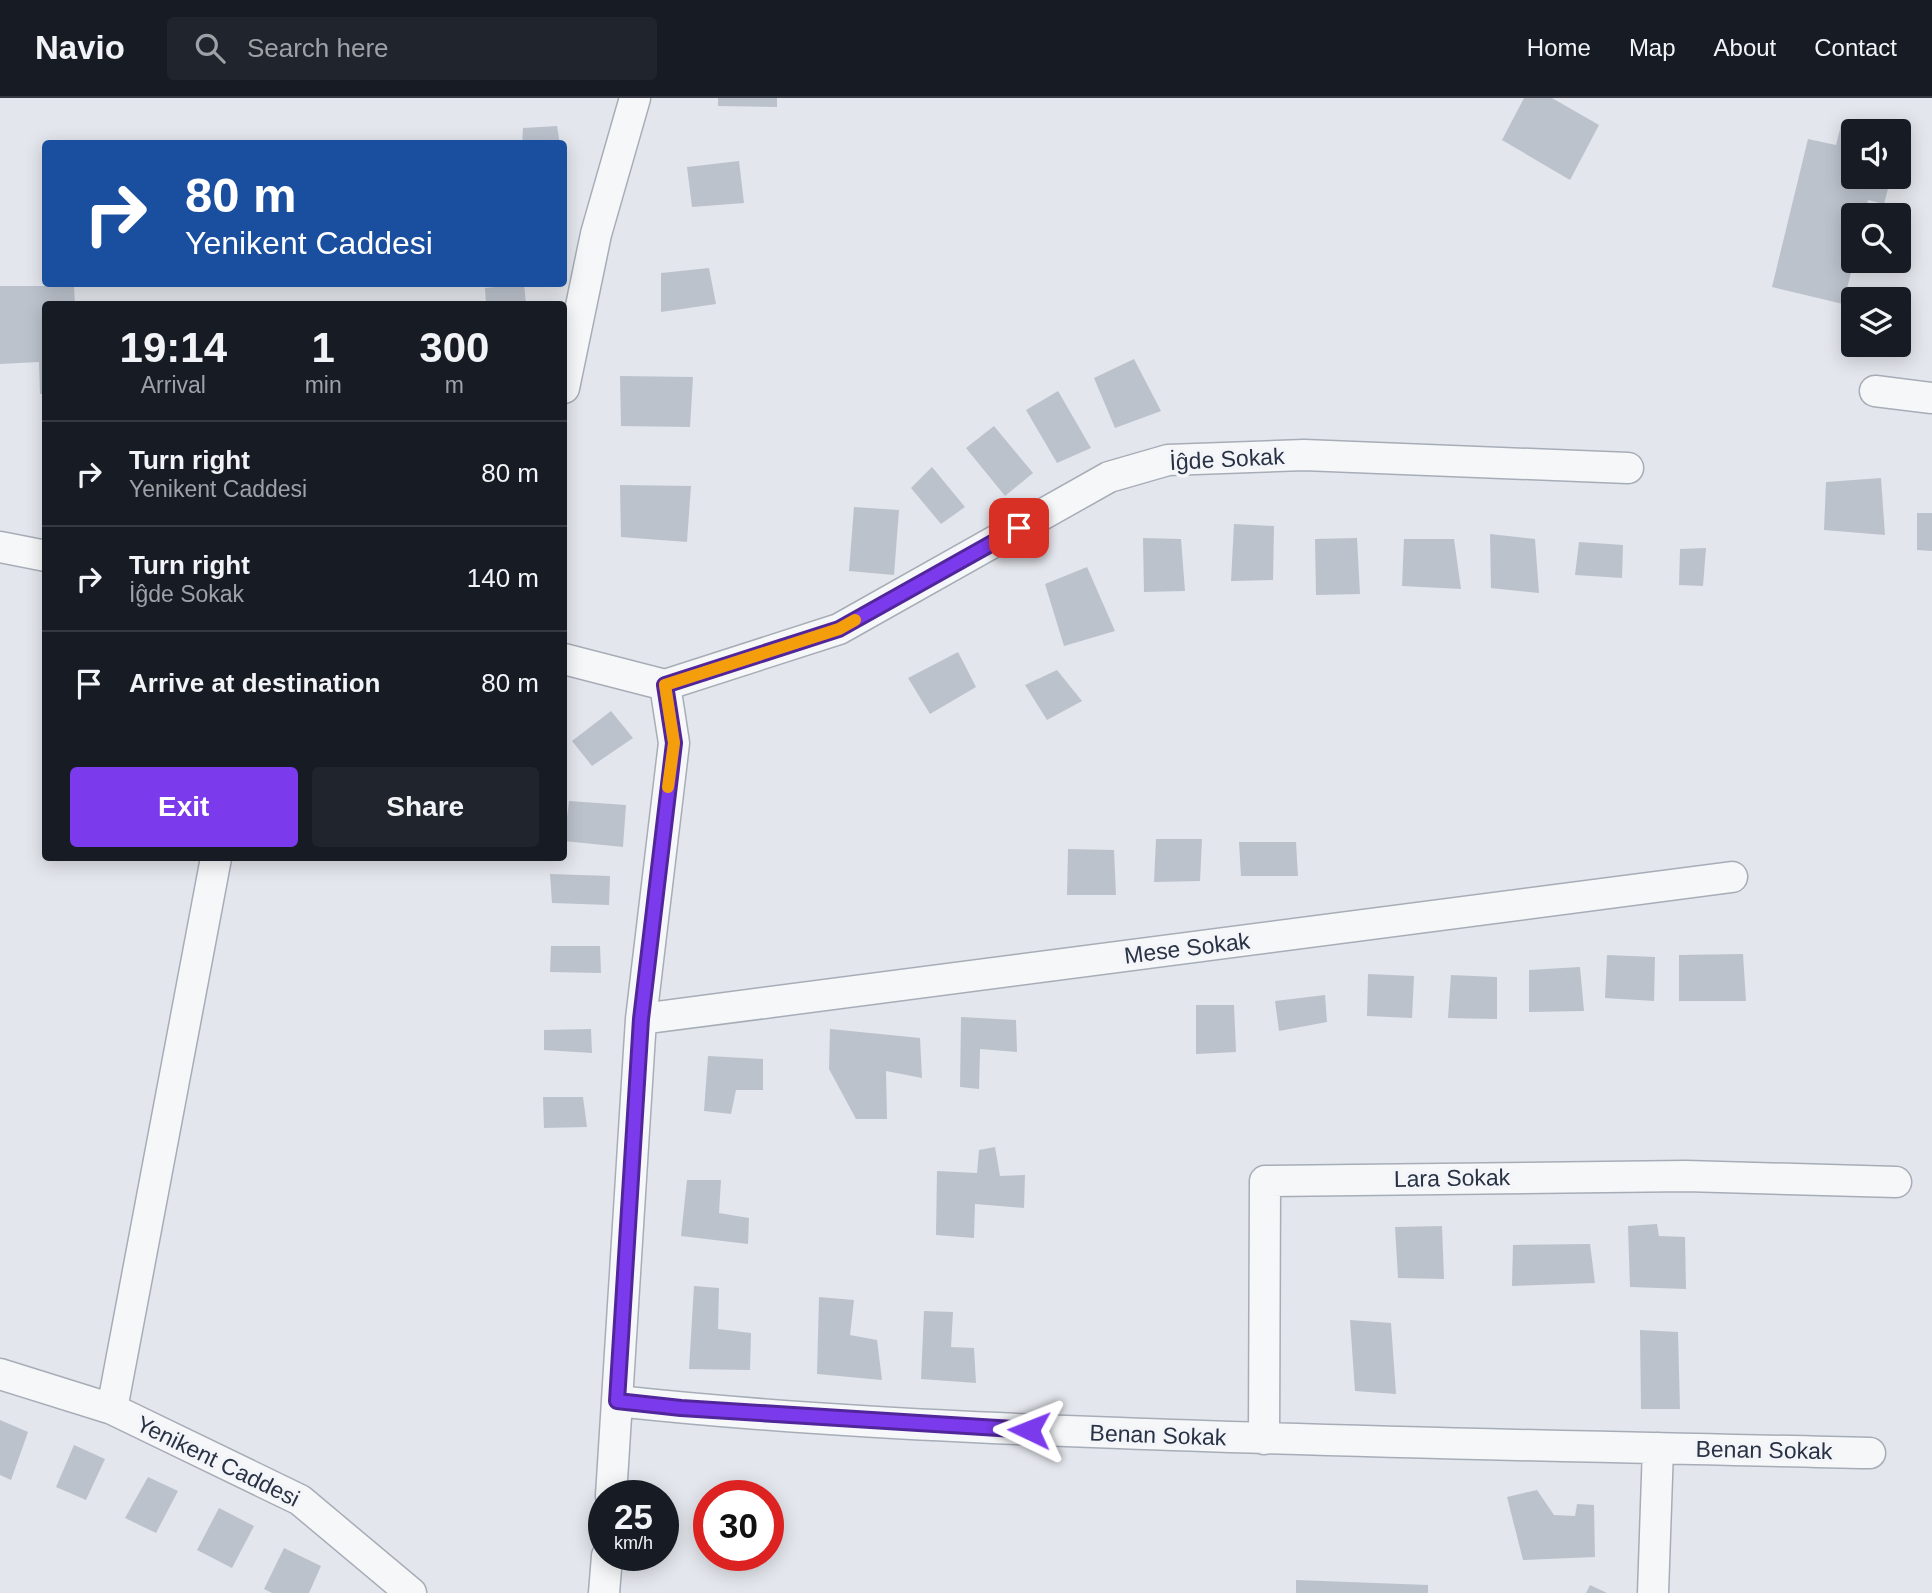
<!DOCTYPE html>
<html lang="en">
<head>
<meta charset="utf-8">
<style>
	body { margin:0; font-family:Helvetica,sans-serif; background:#20242c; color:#f1f3f6; height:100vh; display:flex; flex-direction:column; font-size:26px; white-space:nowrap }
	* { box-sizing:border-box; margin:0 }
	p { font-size:23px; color:#9ea1a6 }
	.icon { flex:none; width:38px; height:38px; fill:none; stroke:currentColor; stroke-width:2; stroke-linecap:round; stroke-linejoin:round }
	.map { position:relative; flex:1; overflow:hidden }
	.panel { position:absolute; left:42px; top:203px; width:525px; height:560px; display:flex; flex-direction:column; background:#171b24; border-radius:7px; box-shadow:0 4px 18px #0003 }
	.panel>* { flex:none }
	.banner { position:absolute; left:42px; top:42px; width:525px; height:147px; border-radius:7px; box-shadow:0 4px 18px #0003; background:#1a4fa0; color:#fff; overflow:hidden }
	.buttons { position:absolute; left:1841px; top:21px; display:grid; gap:14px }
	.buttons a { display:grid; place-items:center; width:70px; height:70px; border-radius:7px; background:#171b24; box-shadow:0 4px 18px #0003; font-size:35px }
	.speed { position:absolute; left:588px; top:1382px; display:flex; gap:14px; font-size:35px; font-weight:700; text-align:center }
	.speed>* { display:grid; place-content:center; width:91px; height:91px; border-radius:50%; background:#171b24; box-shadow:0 4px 18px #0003; line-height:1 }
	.speed small { font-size:18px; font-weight:400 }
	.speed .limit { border:10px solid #d22; background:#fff; color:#111 }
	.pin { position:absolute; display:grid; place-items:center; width:60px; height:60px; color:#fff; margin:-30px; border-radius:14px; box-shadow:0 4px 10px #0006 }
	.me { position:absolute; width:77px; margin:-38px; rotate:272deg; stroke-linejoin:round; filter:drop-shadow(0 0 5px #0008) }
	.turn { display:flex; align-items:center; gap:24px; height:147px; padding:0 28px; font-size:32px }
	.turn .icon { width:91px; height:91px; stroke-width:2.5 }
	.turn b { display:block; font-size:49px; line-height:60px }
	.eta { display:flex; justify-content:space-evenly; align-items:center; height:119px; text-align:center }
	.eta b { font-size:42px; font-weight:700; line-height:49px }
	.action { display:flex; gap:14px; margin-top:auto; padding:14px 28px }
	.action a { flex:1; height:80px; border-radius:7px; background:#7c3aed; color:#fff; font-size:28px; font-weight:700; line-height:80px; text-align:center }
	.action a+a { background:#20242c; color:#f1f3f6 }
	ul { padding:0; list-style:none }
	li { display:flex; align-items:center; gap:21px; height:105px; padding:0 28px; border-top:2px solid #363941 }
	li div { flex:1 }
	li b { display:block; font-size:26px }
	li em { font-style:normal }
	header { display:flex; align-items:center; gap:42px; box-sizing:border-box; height:98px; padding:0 35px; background:#171b24; border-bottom:2px solid #363941 }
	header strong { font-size:33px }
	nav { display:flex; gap:38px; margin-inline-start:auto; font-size:24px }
	.search { width:490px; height:63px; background:#20242c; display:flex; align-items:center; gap:18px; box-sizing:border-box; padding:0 24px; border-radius:7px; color:#9ea1a6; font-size:26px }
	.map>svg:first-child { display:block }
	.building { fill:#bcc2cc }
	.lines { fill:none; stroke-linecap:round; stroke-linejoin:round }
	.street-casing { stroke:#a7adb7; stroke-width:33 }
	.street { stroke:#f6f7f9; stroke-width:30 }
	.route-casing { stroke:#51269a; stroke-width:18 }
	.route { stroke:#7c3aed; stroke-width:12 }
	.slow { stroke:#f59e0b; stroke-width:12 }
	.labels { text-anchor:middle; stroke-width:7; stroke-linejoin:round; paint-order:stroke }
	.street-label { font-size:23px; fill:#293345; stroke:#f3f5f9 }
</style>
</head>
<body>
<header>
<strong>Navio</strong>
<div class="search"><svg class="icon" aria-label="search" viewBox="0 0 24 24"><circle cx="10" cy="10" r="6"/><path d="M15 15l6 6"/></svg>Search here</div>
<nav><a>Home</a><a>Map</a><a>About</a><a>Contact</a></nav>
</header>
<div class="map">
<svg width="1932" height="1495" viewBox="0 0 1932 1495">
	<rect width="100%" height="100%" fill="#e3e6ec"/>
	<path class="building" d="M718 0H777V9L718 8Z
		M1524 0H1552L1599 27 1570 82 1502 42Z
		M1841 27 1865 32 1853 33V79H1891L1884 106 1868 102 1865 117H1853L1854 163 1843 206 1772 189 1808 41 1836 47Z
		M557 28 560 46H522L523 30Z
		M739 63 744 105 692 109 687 69Z
		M709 170 716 206 661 214V175Z
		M524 186 526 206H486L485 190Z
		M0 188H74L75 206H46V296H40L39 264 0 266Z
		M1134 261 1161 313 1115 330 1094 280Z
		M620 278 693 279 690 329 621 328Z
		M1058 293 1091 350 1057 365 1026 312Z
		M994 328 1033 375 1005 398 966 350Z
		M932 369 965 409 941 426 911 390Z
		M1881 380 1885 437 1824 432 1826 384Z
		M620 387 691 388 687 444 621 439Z
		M854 409 899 412 894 477 849 473Z
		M1917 415H1932V453L1917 452Z
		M1234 426 1274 428 1273 482 1231 483Z
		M1490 436 1535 441 1539 495 1491 490Z
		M1143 440 1181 441 1185 493 1144 494Z
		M1357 440 1360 496 1316 497 1315 441Z
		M1404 441H1454L1461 491 1402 488Z
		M1579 444 1623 447 1622 480 1575 477Z
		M1706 450 1703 488 1679 487 1680 451Z
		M1087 469 1115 533 1064 548 1045 486Z
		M958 554 976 589 930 616 908 580Z
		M1057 572 1082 603 1047 622 1025 587Z
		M611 613 633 640 592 668 572 643Z
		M569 703 626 707 623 749 564 743Z
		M1156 741H1202L1200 783 1154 784Z
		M1239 744H1296L1298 778H1241Z
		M1068 751 1114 752 1116 797H1067Z
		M550 776 610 778 609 807 552 805Z
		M551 848H600L601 875 550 874Z
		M1743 856 1746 903H1679V857Z
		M1607 857 1655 859 1654 903 1605 900Z
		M1580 869 1584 913 1529 914V872Z
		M1368 876 1414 878 1412 920 1367 918Z
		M1451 877 1497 879V921L1448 920Z
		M1325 897 1327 924 1279 933 1275 903Z
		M1196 907H1234L1236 954 1196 956Z
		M961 919 1016 922 1017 954 980 951 979 991 960 989Z
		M591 931 592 955 544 952V932Z
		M830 931 920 940 922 980 886 973 887 1021H856L829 971Z
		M708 958 763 961V992H736L731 1016 704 1013Z
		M543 999H583L587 1029 544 1030Z
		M995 1049 1000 1078 1025 1077 1024 1110 975 1106 974 1140 936 1137 937 1073 977 1075 979 1052Z
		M687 1082H721L719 1115 749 1120 748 1146 681 1138Z
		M1657 1126 1659 1138 1685 1139 1686 1191 1630 1189 1628 1128Z
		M1442 1128 1444 1181 1398 1180 1395 1129Z
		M1590 1146 1595 1185 1512 1188 1513 1147Z
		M694 1188 719 1190 718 1231 751 1235 750 1272 689 1271Z
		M819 1199 854 1202 850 1237 877 1242 882 1282 817 1276Z
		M924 1213 953 1214 951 1249 974 1250 976 1285 921 1281Z
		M1350 1222 1391 1225 1396 1296 1355 1293Z
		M1640 1232 1678 1234 1680 1311H1641Z
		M0 1322 28 1334 11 1382 0 1377Z
		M74 1347 105 1361 86 1402 56 1389Z
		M148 1379 178 1393 156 1435 125 1420Z
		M1537 1392 1554 1417 1575 1418 1577 1406 1594 1407 1595 1459 1523 1462 1507 1399Z
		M219 1410 254 1428 232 1470 197 1452Z
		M284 1450 321 1468 309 1495H272L264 1491Z
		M1296 1482 1428 1487V1495H1296Z
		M1590 1487 1607 1495H1586Z"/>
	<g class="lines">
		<g class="street-casing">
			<path id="street" d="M564 290 596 136 635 0
				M1875 293 1932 300
				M0 449 46 458
				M564 561 665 587
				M665 587 839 531 1109 379 1168 362 1304 357 1628 370
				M641 921 1732 779
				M0 1276 112 1311 300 1402 411 1495
				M617 1303C784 1321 953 1329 1120 1335 1370 1345 1620 1349 1870 1355
				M112 1311 216 760
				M1264 1341 1265 1083 1686 1078 1896 1084
				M611 1398 641 921 674 645 665 587
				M604 1495 607 1458
				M1653 1495 1658 1350"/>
		</g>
		<use href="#street" class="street"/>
	</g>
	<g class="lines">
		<g class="route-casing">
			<path id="route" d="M1019 430 839 531 665 587 674 645 641 921 617 1303 681 1310 1029 1332"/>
		</g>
		<use href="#route" class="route"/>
		<path class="slow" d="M668 689 674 645 665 587 839 531 855 522"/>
	</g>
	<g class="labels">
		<g class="street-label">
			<text transform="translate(1227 361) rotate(-3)" y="8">İĝde Sokak</text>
			<text transform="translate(1187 850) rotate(-7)" y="8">Mese Sokak</text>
			<text transform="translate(1452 1080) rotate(-1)" y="8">Lara Sokak</text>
			<text transform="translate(1158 1337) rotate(2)" y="8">Benan Sokak</text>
			<text transform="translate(1764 1352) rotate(1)" y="8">Benan Sokak</text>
			<text transform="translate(218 1363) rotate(26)" y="8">Yenikent Caddesi</text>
		</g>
	</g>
</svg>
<div class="buttons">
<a><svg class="icon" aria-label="sound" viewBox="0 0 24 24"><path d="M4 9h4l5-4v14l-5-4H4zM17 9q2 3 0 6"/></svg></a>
<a><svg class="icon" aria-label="search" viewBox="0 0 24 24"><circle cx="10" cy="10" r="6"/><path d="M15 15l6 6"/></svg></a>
<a><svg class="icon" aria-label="layers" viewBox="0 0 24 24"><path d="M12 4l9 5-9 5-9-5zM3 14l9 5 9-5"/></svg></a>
</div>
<div class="speed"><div>25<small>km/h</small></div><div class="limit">30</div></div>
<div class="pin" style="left:1019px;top:430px;background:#d93025"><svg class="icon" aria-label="arrive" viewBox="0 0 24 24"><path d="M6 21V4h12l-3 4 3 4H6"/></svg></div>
<svg class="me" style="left:1029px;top:1332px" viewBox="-20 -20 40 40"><path d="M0-17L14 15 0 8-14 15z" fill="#7c3aed" stroke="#fff" stroke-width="4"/></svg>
<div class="banner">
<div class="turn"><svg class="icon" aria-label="right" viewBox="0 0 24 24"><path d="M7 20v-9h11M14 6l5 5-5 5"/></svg><div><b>80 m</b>Yenikent Caddesi</div></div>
</div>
<section class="panel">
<div class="eta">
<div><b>19:14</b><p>Arrival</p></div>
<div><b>1</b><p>min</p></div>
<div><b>300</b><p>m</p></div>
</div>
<ul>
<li><svg class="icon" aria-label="right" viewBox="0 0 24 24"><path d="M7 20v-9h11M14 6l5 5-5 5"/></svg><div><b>Turn right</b><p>Yenikent Caddesi</p></div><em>80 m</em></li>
<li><svg class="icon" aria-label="right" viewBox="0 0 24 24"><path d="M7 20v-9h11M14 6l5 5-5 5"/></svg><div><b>Turn right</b><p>İĝde Sokak</p></div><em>140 m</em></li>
<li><svg class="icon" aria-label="arrive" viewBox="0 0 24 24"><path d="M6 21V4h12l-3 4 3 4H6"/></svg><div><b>Arrive at destination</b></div><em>80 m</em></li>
</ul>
<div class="action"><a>Exit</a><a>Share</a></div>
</section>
</div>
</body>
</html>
